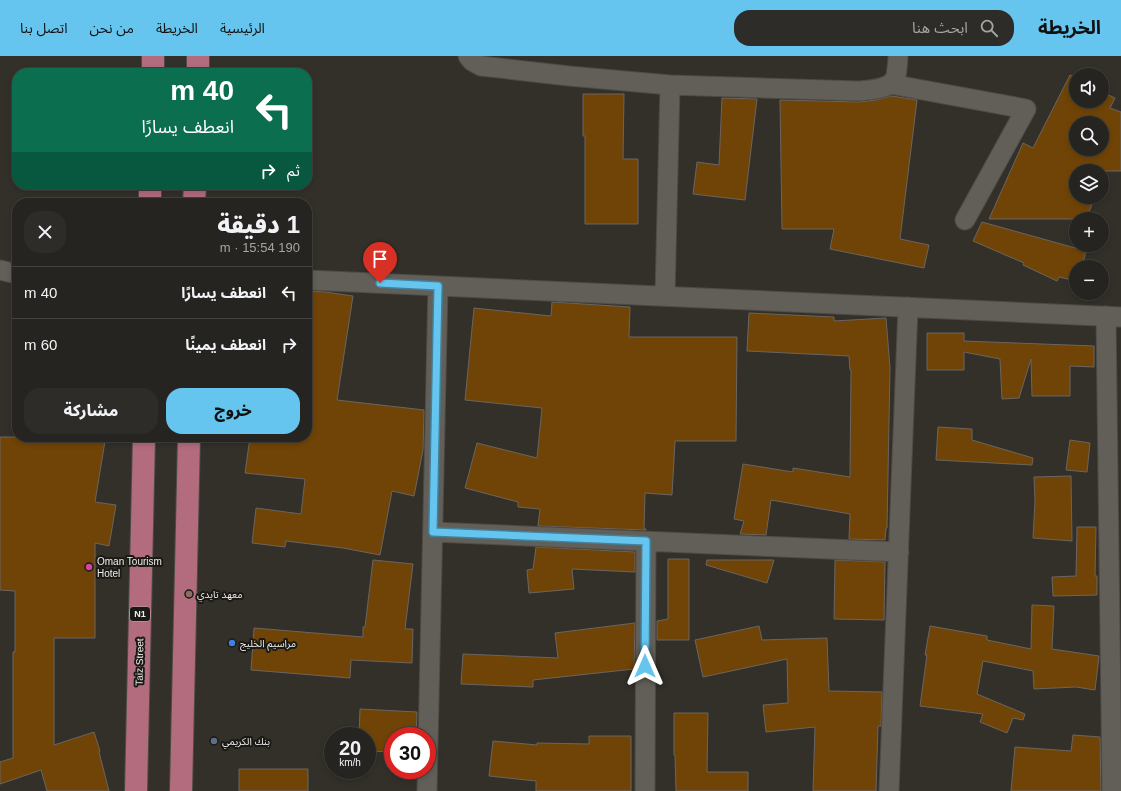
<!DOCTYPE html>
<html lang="ar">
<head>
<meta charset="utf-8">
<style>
	body { margin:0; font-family:Arial,"Noto Sans Arabic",sans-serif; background:#2e2c29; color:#f1f3f6; direction:rtl; height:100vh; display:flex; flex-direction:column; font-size:15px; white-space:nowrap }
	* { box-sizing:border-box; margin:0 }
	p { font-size:13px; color:#a4a4a5 }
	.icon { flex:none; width:22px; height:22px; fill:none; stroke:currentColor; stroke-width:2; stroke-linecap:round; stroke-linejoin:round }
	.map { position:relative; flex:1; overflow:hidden; direction:ltr }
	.panel { position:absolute; left:12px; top:142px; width:300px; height:244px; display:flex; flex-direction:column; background:#262420; border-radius:16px; box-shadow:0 2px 6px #0003,0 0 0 1px #42413e; direction:rtl }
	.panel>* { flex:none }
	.top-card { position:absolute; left:12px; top:12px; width:300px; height:122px; border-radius:16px; box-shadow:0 2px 6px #0003,0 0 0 1px #42413e; direction:rtl; background:#0b6e4f; color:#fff; overflow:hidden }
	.fabs { position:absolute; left:1069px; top:12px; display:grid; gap:8px }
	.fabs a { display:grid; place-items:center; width:40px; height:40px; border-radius:50%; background:#262420; box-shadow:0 2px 6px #0003,0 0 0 1px #42413e; font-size:20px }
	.speed { position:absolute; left:324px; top:671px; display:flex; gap:8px; font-size:20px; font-weight:700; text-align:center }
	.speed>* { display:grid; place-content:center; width:52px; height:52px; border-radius:50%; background:#262420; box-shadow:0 2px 6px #0003,0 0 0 1px #42413e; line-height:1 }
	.speed small { font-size:10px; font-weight:400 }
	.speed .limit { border:6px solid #d22; background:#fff; color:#111 }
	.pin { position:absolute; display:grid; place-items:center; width:34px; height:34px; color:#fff; margin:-41px -17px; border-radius:50% 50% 50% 0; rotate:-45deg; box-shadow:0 0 4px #0007 }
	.pin .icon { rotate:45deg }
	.me { position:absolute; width:44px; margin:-22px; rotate:0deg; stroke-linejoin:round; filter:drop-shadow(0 0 3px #0008) }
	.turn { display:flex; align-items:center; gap:14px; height:84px; padding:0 12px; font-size:18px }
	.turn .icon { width:52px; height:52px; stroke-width:2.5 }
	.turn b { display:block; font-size:28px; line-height:34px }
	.then { display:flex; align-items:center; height:38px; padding:0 12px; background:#0003; gap:8px; font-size:15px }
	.round { display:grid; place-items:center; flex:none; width:42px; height:42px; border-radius:16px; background:#2e2c29 }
	.overview { display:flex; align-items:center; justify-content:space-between; height:68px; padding:0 12px }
	h1 { font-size:24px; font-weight:800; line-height:30px }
	.button { display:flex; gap:8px; margin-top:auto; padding:8px 12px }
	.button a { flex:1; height:46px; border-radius:16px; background:#65c5ee; color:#111; font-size:16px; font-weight:800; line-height:46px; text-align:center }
	.button a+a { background:#2e2c29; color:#f1f3f6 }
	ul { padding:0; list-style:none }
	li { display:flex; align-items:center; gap:12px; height:52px; padding:0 12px; border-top:1px solid #42413e }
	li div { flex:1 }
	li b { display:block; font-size:15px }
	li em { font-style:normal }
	header { display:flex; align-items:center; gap:24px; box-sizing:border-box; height:56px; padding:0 20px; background:#65c5ee; color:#111 }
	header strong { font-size:19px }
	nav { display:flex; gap:22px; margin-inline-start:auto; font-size:14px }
	.search { width:280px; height:36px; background:#2e2c29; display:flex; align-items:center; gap:10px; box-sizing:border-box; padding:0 14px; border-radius:16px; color:#a4a4a5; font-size:15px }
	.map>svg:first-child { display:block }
	.building { fill:#704406; stroke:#6b655f; fill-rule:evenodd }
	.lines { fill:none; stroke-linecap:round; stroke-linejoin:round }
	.minor-casing { stroke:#4e4b47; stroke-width:21 }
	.trunk-casing { stroke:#4e4b47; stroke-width:24 }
	.minor { stroke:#625f58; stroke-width:19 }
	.trunk { stroke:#b36c7e; stroke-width:22 }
	.route-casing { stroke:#42809b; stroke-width:10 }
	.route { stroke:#65c5ee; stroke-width:7 }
	.hotel-dot { fill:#d1479c; stroke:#1a1916; stroke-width:1.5 }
	.education-dot { fill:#8d6e63; stroke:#1a1916; stroke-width:1.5 }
	.shop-dot { fill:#3f7fe0; stroke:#1a1916; stroke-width:1.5 }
	.service-dot { fill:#5c6f8a; stroke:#1a1916; stroke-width:1.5 }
	.labels { text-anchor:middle; stroke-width:4; stroke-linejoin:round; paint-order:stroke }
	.shield { fill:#1a1916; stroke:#b0aeaa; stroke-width:1 }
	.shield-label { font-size:9px; font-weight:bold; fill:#f0eeea }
	.poi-label { font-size:10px; fill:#f0eeea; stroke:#1a1916; text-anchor:start }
	.street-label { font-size:10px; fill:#f0eeea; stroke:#1a1916 }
</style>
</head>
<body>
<header>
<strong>الخريطة</strong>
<div class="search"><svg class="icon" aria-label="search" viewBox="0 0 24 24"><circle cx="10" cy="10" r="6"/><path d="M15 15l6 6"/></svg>ابحث هنا</div>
<nav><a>الرئيسية</a><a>الخريطة</a><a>من نحن</a><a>اتصل بنا</a></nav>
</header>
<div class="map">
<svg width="1121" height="735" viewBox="0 0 1121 735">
	<rect width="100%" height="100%" fill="#33302a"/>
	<path class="building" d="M1070 19 1076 22V45H1102V36L1115 42 1110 52 1121 56V115H1105L1102 123V115H1076V141H1095L1086 163H989L1023 87 1033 92ZM1076 67H1102V93H1076Z
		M583 38H624L623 103H638V168H585V80H583Z
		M892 40 917 44 900 183 929 189 924 212 830 193 834 173H782L780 44 859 46 876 44Z
		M722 42 757 43 745 144 693 138 697 106 719 109Z
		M982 166 1086 195 1082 211H1076V225L1059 221 1057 225 1023 209 1024 207 973 185Z
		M307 235 325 236 353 240 337 344 424 354 423 394 414 440 392 435 380 499 343 492 286 485 285 491 252 487 256 452 301 458 305 423 245 417 250 381H307Z
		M552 246 630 251 629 281H737L736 385H675L672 439 645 437 644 473H646V474L538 470 540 453 518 451V446L465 432 477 387 537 402 542 352 465 344 474 252 551 260Z
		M749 257 834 261V265L886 262 890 312 887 472H886L885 484 849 483 850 458 771 444 766 479 740 478 744 465 734 463 743 408 793 416V412L850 421 851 314H850L849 300 747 295Z
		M927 277H964V285L1094 290V311L1070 310V340H1032L1031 303 1019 342 1002 343 1000 303 964 296V314H927Z
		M938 371 972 373V384L1033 402 1032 409 936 404Z
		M0 381H82L105 385 95 446 116 449 109 490 95 487V582H54V689L94 676 100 695 99 696 109 735H47L41 714 0 728V706L13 702V596H15V535L0 534Z
		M1070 384 1090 387 1087 416 1066 414Z
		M1071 420 1072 485 1033 482 1035 445 1034 421Z
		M1077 471H1096L1095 520H1097V539L1053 540 1052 521 1076 520Z
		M536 491 635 496V516L572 513 574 533 529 537 527 514 533 513Z
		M668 503H689V584H657V565L668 563Z
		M373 504 413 508 405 573H413L412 607 351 604 350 622 251 614 254 572 363 581V571H365Z
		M707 504H774L767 527 706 509Z
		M835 504 885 506 884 564 834 563Z
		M1032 549 1054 550 1052 593 1099 600 1095 634 1076 631 1034 633 1033 615 983 605 977 638 1025 658 1023 664 1013 662 1007 677 980 666 983 658 920 650 927 599H925L930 570 987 580V584L1031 593Z
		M635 567 634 613 533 624V631L461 628 463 598 558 602 555 577Z
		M759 570 762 584 827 582 829 635 882 636 881 670H878L876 735H813L815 671 766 676 763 649 788 647 787 603 703 621 695 584Z
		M360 653 417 656 416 680H393V696L367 695V680H359Z
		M674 657H708L707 716H748V735H676L675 699H674Z
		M1073 679 1100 681 1101 735H1011L1015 691 1071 695Z
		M589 680H631V735H536V725L489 720 493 685 537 689V687L589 688Z
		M239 713H308V735H239Z"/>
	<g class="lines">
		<g class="minor-casing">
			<path id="minor" d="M468 0 472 5 481 10 569 20 670 29 665 240
				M890 28 1026 53 965 164
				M670 29 858 35C870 34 892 34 896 20 897 13 898 6 898 0
				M0 214 17 218
				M307 224 1121 261
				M1106 260 1112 735
				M433 476 899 496
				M427 735 438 230
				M645 735 646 485
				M889 735 908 251"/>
		</g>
		<g class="trunk-casing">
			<path id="trunk" d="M153 17V0
				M198 17V0
				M150 147V129
				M194 147 195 129
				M136 735 144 381
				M181 735 189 381"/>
		</g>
		<use href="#minor" class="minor"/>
		<use href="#trunk" class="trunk"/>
	</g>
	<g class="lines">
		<g class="route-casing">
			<path id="route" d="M380 227 438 230 433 476 646 485 645 610"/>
		</g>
		<use href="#route" class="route"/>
	</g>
	<circle class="hotel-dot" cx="89" cy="511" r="4"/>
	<circle class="education-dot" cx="189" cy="538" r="4"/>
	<circle class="shop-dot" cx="232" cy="587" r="4"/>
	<circle class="service-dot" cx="214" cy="685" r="4"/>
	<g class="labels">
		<rect class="shield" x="130" y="551" width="20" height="14" rx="3"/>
		<g class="shield-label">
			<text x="140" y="561">N1</text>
		</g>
		<g class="poi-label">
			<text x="97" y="509">Oman Tourism<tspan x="97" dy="12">Hotel</tspan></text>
			<text x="197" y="542">معهد تايدي</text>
			<text x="240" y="591">مراسيم الخليج</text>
			<text x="222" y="689">بنك الكريمي</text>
		</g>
		<g class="street-label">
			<text transform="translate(139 606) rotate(-89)" y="4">Taiz Street</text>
		</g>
	</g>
</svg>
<div class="fabs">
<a><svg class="icon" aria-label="sound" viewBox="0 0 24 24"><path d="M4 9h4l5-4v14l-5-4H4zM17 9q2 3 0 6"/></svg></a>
<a><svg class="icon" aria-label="search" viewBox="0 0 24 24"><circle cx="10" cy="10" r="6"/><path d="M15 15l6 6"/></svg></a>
<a><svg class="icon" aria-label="layers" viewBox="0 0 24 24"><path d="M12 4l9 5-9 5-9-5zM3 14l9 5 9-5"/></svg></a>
<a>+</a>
<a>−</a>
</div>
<div class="speed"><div>20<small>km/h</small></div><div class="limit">30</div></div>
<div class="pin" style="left:380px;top:227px;background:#d93025"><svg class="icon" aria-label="arrive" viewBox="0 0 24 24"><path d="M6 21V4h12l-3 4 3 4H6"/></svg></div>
<svg class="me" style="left:645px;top:610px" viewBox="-20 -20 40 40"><path d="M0-17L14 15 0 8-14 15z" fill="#65c5ee" stroke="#fff" stroke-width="4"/></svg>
<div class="top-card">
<div class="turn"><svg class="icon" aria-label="left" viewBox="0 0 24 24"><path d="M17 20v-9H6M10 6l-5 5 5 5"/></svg><div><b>40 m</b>انعطف يسارًا</div></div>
<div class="then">ثم<svg class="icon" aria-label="right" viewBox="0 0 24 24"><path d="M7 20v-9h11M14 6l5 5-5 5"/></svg></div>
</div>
<section class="panel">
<div class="overview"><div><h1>1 دقيقة</h1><p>190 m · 15:54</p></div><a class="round"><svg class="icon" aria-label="close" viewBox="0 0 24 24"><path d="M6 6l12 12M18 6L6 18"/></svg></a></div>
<ul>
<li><svg class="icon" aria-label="left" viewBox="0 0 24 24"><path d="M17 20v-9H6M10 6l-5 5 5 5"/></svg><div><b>انعطف يسارًا</b></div><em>40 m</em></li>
<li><svg class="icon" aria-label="right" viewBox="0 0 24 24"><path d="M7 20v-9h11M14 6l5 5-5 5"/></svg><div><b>انعطف يمينًا</b></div><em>60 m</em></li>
</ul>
<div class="button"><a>خروج</a><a>مشاركة</a></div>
</section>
</div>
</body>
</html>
